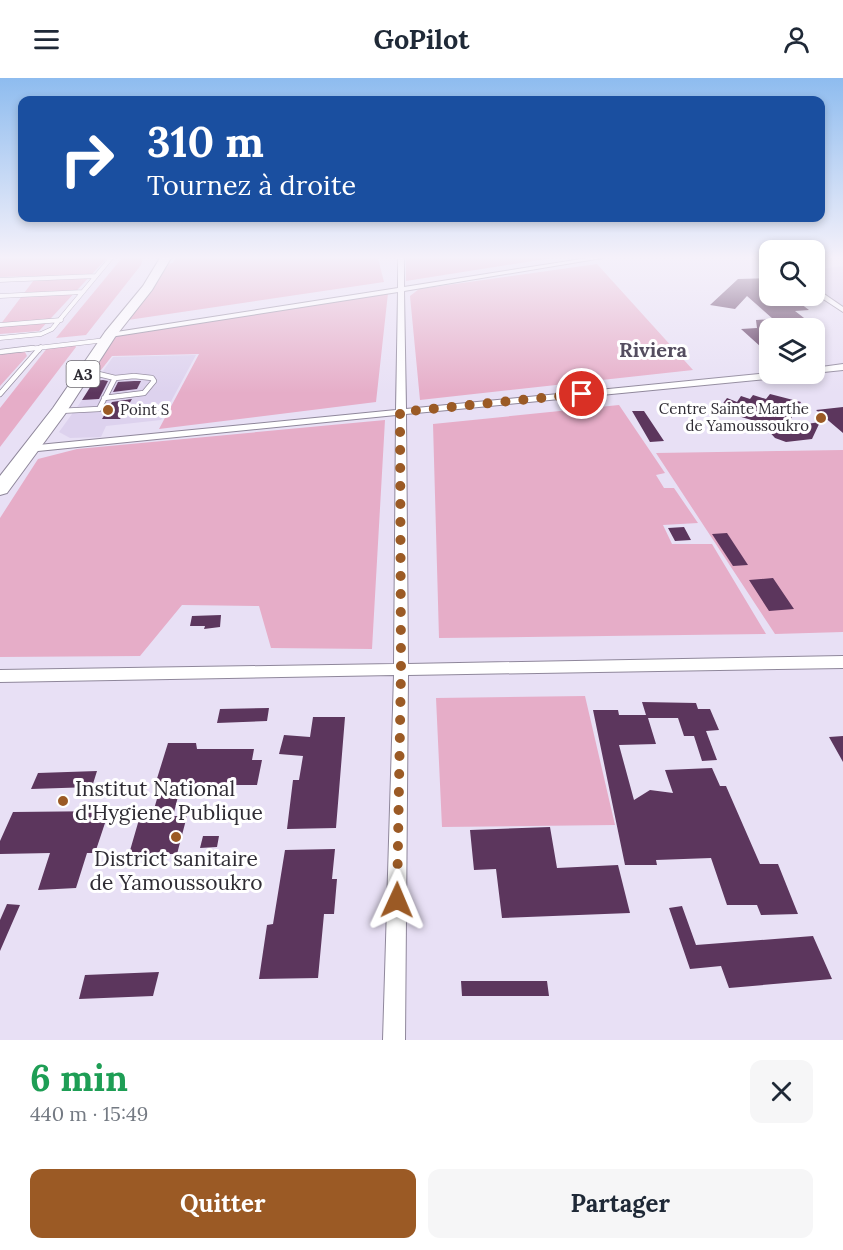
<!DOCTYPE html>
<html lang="fr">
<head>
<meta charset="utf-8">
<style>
	body { margin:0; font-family:Lora,serif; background:#f6f6f7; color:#1f2937; height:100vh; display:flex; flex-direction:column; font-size:22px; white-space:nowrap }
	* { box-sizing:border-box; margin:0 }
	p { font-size:20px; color:#747a83 }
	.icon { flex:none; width:33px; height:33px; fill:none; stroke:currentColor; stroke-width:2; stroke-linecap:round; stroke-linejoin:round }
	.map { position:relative; height:962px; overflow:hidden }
	.details { display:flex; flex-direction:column; background:#fff; flex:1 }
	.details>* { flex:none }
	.hud { position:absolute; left:18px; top:18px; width:807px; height:126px; border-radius:12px; box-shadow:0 3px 9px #0003; background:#1a4fa0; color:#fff; overflow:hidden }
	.controls { position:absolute; left:759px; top:162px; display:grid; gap:12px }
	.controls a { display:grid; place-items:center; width:66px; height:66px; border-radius:12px; background:#fff; box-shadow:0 3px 9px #0003; font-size:30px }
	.pin { position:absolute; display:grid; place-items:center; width:51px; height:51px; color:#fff; margin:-26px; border:3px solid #fff; border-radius:50%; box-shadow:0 2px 6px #0007 }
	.me { position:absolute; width:66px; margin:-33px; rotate:1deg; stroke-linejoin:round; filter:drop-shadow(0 0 4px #0008) }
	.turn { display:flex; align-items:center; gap:21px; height:126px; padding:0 30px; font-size:27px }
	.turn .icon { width:78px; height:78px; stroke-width:2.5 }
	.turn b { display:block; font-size:42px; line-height:51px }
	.round { display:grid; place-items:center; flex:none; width:63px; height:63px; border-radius:12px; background:#f6f6f7 }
	.head { display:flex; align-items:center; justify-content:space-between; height:102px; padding:0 30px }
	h1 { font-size:36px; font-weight:800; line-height:45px; color:#1e9e55 }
	.primary-button { display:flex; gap:12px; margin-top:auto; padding:12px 30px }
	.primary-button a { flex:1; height:69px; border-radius:12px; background:#9b5a25; color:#fff; font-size:24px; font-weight:800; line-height:69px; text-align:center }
	.primary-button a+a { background:#f6f6f7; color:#1f2937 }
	header { display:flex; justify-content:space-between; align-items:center; height:78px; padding:0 30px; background:#fff; font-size:27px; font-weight:800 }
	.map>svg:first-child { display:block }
	.built { fill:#ddd2ee }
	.green { fill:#e6adc8 }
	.building { fill:#5c365d }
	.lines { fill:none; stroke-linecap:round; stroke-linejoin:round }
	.lane-far1-casing { stroke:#8f879b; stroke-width:5 }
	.lane-casing { stroke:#8f879b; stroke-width:6 }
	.street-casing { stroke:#8f879b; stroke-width:2 }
	.highway-casing { stroke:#8f879b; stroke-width:2 }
	.lane-far1 { stroke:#fff; stroke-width:4 }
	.lane { stroke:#fff; stroke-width:4.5 }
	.street { fill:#fff; fill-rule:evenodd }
	.highway { fill:#fff; fill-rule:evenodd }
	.route { stroke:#9b5a25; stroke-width:10; stroke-dasharray:0 18 }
	.poi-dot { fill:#9b5a25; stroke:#fff; stroke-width:2 }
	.labels { text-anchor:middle; stroke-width:6; stroke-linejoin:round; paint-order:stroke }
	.far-poi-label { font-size:15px; fill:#2f2c34; stroke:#fff; text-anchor:end }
	.shield { fill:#fff; stroke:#6d6b71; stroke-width:1.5 }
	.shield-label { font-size:16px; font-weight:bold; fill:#2f2c34 }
	.far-district-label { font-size:20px; font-weight:bold; fill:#544d5f; stroke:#fff }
	.near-poi-label { font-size:21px; fill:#2f2c34; stroke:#fff; text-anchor:start }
</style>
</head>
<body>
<header><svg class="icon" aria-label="menu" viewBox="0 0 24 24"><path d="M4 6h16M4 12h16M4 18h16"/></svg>GoPilot<svg class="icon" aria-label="person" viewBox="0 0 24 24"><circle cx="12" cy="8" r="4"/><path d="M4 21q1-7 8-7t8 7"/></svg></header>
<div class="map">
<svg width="843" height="962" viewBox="0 0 843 962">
	<rect width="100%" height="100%" fill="#e8e0f5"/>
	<path class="built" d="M843 188V230L815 209 814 192Z
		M196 277 161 342 106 348 101 359 70 360 59 354 113 279Z"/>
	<path class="green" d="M0 180H107L39 253 0 256V247L37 198 0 199Z
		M122 180H143L141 187 86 257 56 260Z
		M175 180H378L384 204 128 242 166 186 173 185Z
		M406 180H552L406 203Z
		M597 186 693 292 420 322 410 218 419 211Z
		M388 215 376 324 159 351 199 276 112 278 101 292H88L110 258Z
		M75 267 76 269 0 369V330L48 269Z
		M25 274 27 278 0 308V276Z
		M619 327 665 395 656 397 664 410H674L698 445 663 447 672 466H712L766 556 439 560 433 346Z
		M385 342 372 571 271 570 259 528 182 527 140 578 0 579V440L38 381 77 371Z
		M843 372V554L775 556 656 375Z
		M585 618 615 747 442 749 436 620Z"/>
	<path class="building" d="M770 200V220L792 219 809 232 795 233 817 250H770V269H761L741 251 757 250 756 242 773 241 747 218 735 231 710 227 738 201Z
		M103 302 108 303 99 321 82 322 94 303Z
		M134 303H141L137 311 113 314 118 304Z
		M770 316 801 324 786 349 820 344 812 361 786 364 775 360 766 350 775 349 718 332 727 320 737 324 741 318 750 321 753 317 766 321Z
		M132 321 120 341H102L112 324Z
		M843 329V355L816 332Z
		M632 333H644L664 363 650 364Z
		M684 449 691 462 675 463 668 450Z
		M727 455 748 487 733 488 712 456Z
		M773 500 794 531 769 533 749 502Z
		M221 537 220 549 204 551 205 548H190L192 538Z
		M642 624 696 625 698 631H710L719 652 706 653 717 682 702 683 694 658H684L678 640H648L656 666 619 667 634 722 650 712 673 715 665 692 712 690 720 708H726L760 786H778L798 836 761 837 757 827H727L711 780 656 782 657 787H625L593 632H618L619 637H646Z
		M269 630 267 643 217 645 220 631Z
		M313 639H345L336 750 287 751 293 702H299L303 678 279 676 284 657 310 659Z
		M843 658V684L829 659Z
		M168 665H196L197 671H254L252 682H262L257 707H181L173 738H187L177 776H129L140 738H152L161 707H155Z
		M97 693 92 709 31 711 38 695Z
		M109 733 95 775H87L76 810 38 812 50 775 0 776V763L13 734Z
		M550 749 557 790 618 787 630 835 502 840 496 791 474 792 470 752Z
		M203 758H219L217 769 200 770Z
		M335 771 332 801H337L334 836H324L318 900 259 901 267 847 273 846 285 772Z
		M7 826 20 827 0 873V842Z
		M682 828 696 867 813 858 832 901 729 910 721 888 690 891 669 830Z
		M159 894 153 918 79 921 85 897Z
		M461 903H547L549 918H462Z"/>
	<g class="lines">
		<g class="lane-far1-casing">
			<path id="lane-far1" d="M0 202 96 198
				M0 218 83 214
				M0 247 61 242
				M0 260 41 256 52 251 111 180
				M20 272 106 262
				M39 272 41 269"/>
		</g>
		<g class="lane-casing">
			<path id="lane" d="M0 274 33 270
				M0 316 40 270
				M104 320 144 315 154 303 152 300 134 298 115 300
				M59 333 99 331 115 300 86 293"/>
		</g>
		<g class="street-casing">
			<path id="street" d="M398 180H404V209L588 180H602L404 213 406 331 770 295 791 296 787 299 406 336 408 586 843 578V590L408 597 405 962H383L394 597 0 604V592L394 586 396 337 28 374 23 371 28 368 396 332 398 214 110 259 106 257 110 255 398 210Z
				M814 209 843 229V234L814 215Z
				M843 286V292L814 295V290Z"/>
		</g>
		<g class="highway-casing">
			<path id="highway" d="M160 180H171L152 212 115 259 65 336 7 415 0 417V398L53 330 105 254 143 208Z"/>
		</g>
		<use href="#lane-far1" class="lane-far1"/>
		<use href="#lane" class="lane"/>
		<use href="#street" class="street"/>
		<use href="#highway" class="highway"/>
	</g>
	<linearGradient id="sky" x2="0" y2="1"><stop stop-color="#8ebcef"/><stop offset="0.57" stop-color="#f5f1fa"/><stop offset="1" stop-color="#f5f1fa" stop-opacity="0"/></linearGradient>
	<rect width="843" height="315" fill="url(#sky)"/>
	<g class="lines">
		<path class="route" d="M397 822 401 592 400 334 582 316"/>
	</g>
	<g class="poi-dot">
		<circle cx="108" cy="332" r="6"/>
		<circle cx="821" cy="340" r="6"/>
		<circle cx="63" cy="723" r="6"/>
		<circle cx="176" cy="759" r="6"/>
	</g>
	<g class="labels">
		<g class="far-poi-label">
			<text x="809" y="336">Centre Sainte Marthe<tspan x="809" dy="17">de Yamoussoukro</tspan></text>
			<text x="120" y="337" text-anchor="start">Point S</text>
		</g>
		<rect class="shield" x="66.5" y="283" width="33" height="26" rx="4.5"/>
		<g class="shield-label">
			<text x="83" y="302">A3</text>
		</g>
		<g class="far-district-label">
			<text x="653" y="279">Riviera</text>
		</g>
		<g class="near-poi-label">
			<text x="75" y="718">Institut National<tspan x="75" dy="24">d'Hygiene Publique</tspan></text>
			<text x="176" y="788" text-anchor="middle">District sanitaire<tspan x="176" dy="24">de Yamoussoukro</tspan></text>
		</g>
	</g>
</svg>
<div class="controls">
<a><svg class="icon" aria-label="search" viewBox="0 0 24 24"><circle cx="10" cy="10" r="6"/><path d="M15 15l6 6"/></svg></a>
<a><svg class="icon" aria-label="layers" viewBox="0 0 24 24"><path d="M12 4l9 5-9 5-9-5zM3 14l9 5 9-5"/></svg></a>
</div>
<div class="pin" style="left:582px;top:316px;background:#d93025"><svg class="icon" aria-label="arrive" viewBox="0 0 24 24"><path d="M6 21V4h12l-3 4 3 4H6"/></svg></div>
<svg class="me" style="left:397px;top:822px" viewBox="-20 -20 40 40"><path d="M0-17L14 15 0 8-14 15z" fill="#9b5a25" stroke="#fff" stroke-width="4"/></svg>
<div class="hud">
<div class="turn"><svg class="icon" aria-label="right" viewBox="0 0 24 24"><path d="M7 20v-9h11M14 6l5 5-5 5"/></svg><div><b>310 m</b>Tournez à droite</div></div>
</div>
</div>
<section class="details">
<div class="head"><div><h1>6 min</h1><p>440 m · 15:49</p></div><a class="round"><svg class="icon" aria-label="close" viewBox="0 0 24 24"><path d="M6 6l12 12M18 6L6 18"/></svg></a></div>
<div class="primary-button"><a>Quitter</a><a>Partager</a></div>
</section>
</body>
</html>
